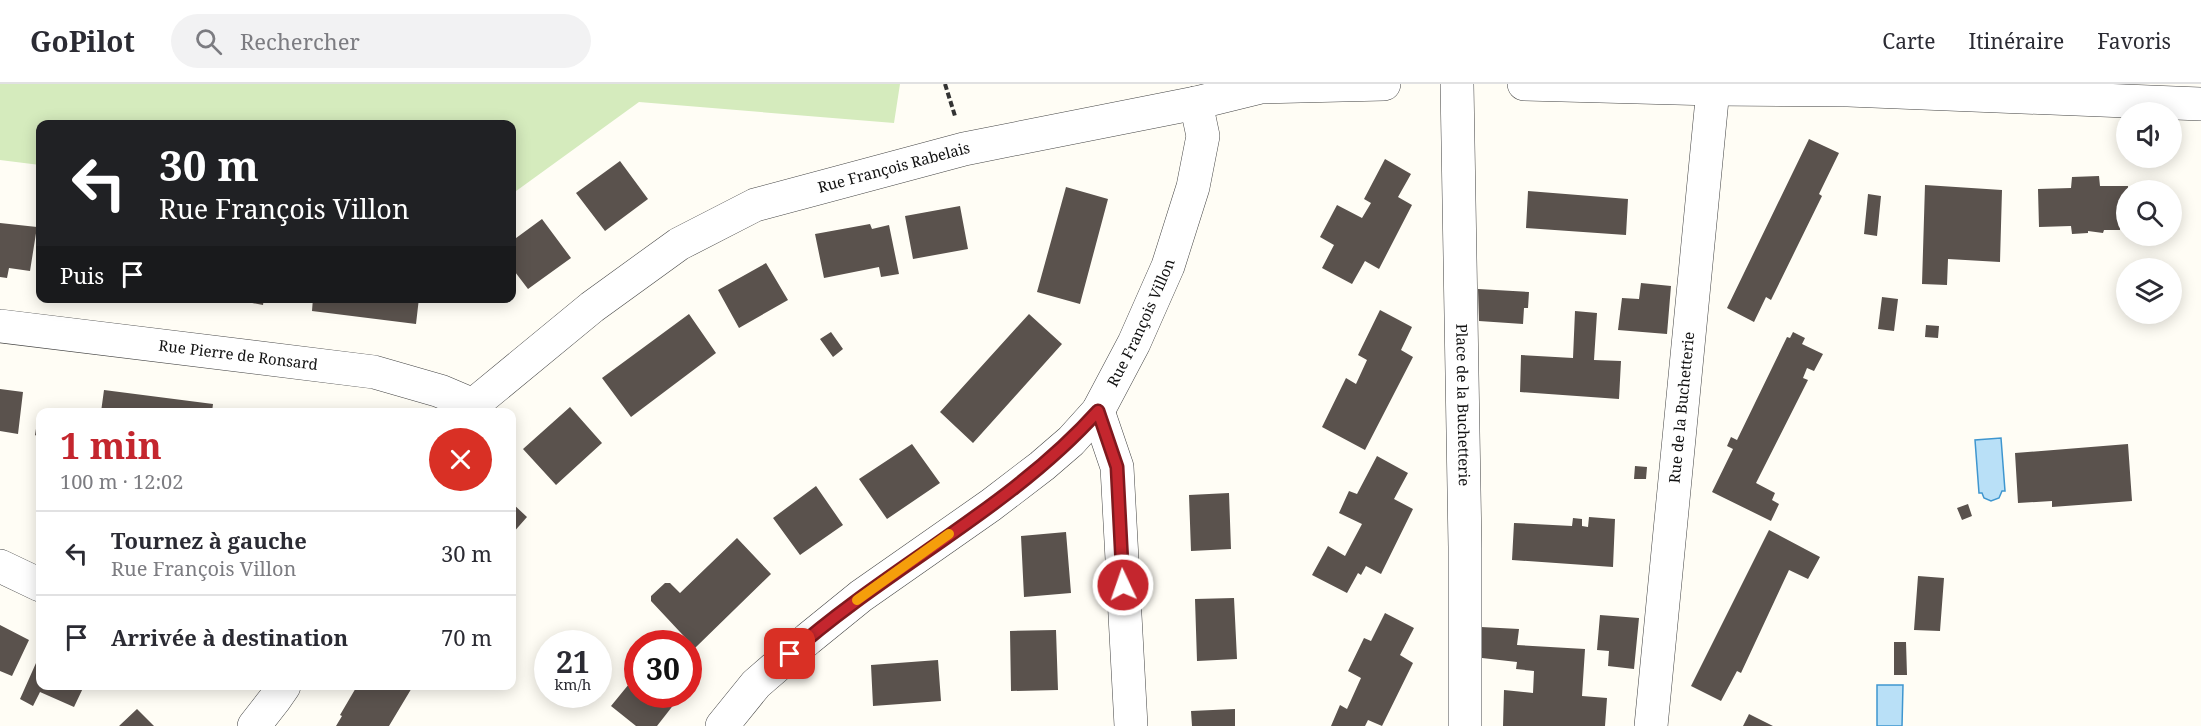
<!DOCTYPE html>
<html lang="fr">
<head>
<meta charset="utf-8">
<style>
	body { margin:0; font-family:"Noto Serif",serif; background:#f2f2f3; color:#2b2b33; height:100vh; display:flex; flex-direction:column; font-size:22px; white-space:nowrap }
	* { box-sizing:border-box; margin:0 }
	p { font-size:20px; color:#7c7c81 }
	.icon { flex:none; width:33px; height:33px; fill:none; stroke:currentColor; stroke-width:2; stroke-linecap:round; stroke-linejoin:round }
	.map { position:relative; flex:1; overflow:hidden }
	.side { position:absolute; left:36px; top:324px; width:480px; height:282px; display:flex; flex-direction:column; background:#fff; border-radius:12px; box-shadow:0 3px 15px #0003 }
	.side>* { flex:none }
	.guide { position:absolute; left:36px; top:36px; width:480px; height:183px; border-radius:12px; box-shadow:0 3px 15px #0003; background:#202124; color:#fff; overflow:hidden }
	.buttons { position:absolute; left:2116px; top:18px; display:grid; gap:12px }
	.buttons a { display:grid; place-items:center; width:66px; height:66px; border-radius:50%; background:#fff; box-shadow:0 3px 15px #0003; font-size:30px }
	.speed { position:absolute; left:534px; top:546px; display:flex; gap:12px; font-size:30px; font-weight:700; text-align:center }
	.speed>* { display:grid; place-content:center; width:78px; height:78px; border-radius:50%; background:#fff; box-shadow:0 3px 15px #0003; line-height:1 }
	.speed small { font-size:15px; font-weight:400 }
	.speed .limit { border:9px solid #d22; background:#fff; color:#111 }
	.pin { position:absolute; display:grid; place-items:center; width:51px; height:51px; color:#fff; margin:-26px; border-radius:12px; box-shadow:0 3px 9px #0006 }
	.me { position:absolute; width:66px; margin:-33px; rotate:357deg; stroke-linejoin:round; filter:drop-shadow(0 0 4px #0008) }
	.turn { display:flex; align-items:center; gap:21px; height:126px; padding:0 24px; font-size:27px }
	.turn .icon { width:78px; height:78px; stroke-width:2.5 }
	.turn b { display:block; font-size:42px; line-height:51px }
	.then { display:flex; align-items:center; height:57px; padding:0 24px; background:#0003; gap:12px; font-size:22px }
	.round { display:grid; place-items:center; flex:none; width:63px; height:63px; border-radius:32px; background:#f2f2f3 }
	.headline { display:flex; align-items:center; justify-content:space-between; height:102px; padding:0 24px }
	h1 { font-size:36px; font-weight:700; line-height:45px; color:#c4262e }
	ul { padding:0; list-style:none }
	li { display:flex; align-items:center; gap:18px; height:84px; padding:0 24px; border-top:2px solid #e1e1e2 }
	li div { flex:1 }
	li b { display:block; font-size:22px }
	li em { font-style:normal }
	header { display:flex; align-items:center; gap:36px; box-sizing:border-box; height:84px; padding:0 30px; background:#fff; border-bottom:2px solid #e1e1e2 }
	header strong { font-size:28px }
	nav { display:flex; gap:33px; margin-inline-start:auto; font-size:21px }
	.search { width:420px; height:54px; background:#f2f2f3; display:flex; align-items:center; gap:15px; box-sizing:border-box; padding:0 21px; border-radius:33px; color:#7c7c81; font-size:22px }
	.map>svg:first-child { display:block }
	.green { fill:#d5ebbd }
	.water { fill:#b9e0f7; stroke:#3f96cf; stroke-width:1.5 }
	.building { fill:#5a524d }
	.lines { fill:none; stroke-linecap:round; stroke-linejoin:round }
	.minor-casing { stroke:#444; stroke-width:34 }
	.path { stroke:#333; stroke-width:4; stroke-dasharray:6 3; stroke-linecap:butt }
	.minor { stroke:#fff; stroke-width:33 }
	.route-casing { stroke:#7f191e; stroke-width:15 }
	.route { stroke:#c4262e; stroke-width:10 }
	.slow { stroke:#f59e0b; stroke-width:10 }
	.labels { text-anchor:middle; stroke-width:6; stroke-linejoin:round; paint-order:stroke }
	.street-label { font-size:15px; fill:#111; stroke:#fff }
</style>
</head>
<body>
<header>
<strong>GoPilot</strong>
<div class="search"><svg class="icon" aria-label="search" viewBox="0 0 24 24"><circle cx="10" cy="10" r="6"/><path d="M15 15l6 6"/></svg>Rechercher</div>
<nav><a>Carte</a><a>Itinéraire</a><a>Favoris</a></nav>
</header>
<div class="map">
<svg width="2201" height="642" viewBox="0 0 2201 642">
	<rect width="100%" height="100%" fill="#fffdf5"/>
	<path class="green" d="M0 0H900L894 39 639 18 512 110V40H40V81L0 76Z"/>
	<path class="water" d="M2001 354 2005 407H2002L1999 414 1991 417 1984 414 1982 409H1979L1975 356Z
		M1877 601H1903L1902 642H1877Z"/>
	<path class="building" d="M1809 55 1839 69 1819 110 1822 112 1771 216 1766 213 1754 238 1727 224Z
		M1385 75 1411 90 1398 113 1412 121 1379 185 1365 177 1352 200 1322 184 1334 161 1320 153 1337 121 1362 134 1371 119 1364 115Z
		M620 77 648 115 605 147 576 109Z
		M2099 92 2100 102H2128L2127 134H2120V146H2104L2103 149 2088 147V149L2072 150 2071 142 2039 143 2038 105 2071 104 2072 93Z
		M1925 101 2002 106 2000 178 1948 175 1947 201 1922 200Z
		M1066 103 1108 115 1080 220 1037 208Z
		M1528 107 1628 115 1626 151 1526 144Z
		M1868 110 1881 112 1877 152 1864 150Z
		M960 122 968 165 913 175 905 132Z
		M542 135 571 174 528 205 512 184V157Z
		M0 139 37 143 30 187 9 184 7 194 0 193Z
		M870 140 872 145 889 141 899 190 881 193 879 183 824 194 815 150Z
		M766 179 788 216 739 244 718 206Z
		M1641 199 1671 202 1667 250 1618 246 1622 214 1639 215Z
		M1478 205 1529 208 1528 224H1524L1523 240 1479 237Z
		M1882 213 1898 215 1894 247 1878 245Z
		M227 214H264L263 221Z
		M313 214H419L416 240 312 227Z
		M1380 226 1412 243 1401 266 1413 273 1365 366 1322 343 1346 294 1356 300 1367 276 1358 271Z
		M1575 227 1597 229 1594 276 1621 277 1619 315 1520 308 1521 271 1573 274Z
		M689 230 716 269 631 333 602 294Z
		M1029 230 1062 260 973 359 940 328Z
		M1926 241 1939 242 1938 254 1925 253Z
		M831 248 843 265 833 273 820 255Z
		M1793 248 1805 254 1802 260 1823 270 1814 287 1807 284 1803 294 1808 296 1756 399 1775 409 1772 416 1779 420 1771 437 1712 408 1733 365 1727 362 1731 353 1737 356 1787 253 1790 254Z
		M0 305 23 308 18 350 0 347Z
		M104 306 213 320 212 328H101Z
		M570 323 602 359 556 401 523 365Z
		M38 332H40V354L35 351Z
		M912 360 940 399 887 435 859 395Z
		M2128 360 2132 417 2052 423V417L2018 419 2015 369Z
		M1377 372 1408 389 1394 415 1413 425 1381 490 1366 482 1361 491 1358 489 1347 509 1312 491 1328 462 1345 472 1362 440 1339 429 1349 407 1357 410Z
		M1635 382 1647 383 1646 395H1634Z
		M816 402 843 441 800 471 773 434Z
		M1229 409 1231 465 1191 467 1189 411Z
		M512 419 527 433 512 450Z
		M1968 420 1972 432 1962 436 1957 424Z
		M1589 433 1615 435 1613 483 1512 476 1514 439 1572 442 1573 434 1582 435V442L1588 443Z
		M1769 446 1820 473 1808 495 1789 486 1741 589 1737 587 1721 617 1691 602Z
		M1066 448 1071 509 1024 513 1021 452Z
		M737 454 771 490 695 564 651 517V512L665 499H670L680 509Z
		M1918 492 1944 494 1940 547 1914 546Z
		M1234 514 1237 575 1197 577 1195 515Z
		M1385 529 1414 544 1400 571 1413 579 1382 642 1368 636 1365 642H1331L1340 621 1347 625 1361 594 1348 587 1364 554 1371 557Z
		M1600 531 1639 534 1634 585 1608 582 1609 567 1597 566Z
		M0 541 29 556 12 592 0 587Z
		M1481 543 1519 545 1517 561 1585 565 1582 612 1607 614 1605 642H1503L1504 606 1533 609 1534 587 1516 585 1517 578 1482 574Z
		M1056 546 1058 606 1011 607 1010 547Z
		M1894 558H1906L1907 591H1894Z
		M40 570V602H84L74 623 40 608 33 622 20 615Z
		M938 576 941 617 873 622 871 581Z
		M638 589V610H682L657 642H636L611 622Z
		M357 602H413L389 642H336L342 632 340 631Z
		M137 625 154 642H119Z
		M1235 625V642H1192L1191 627Z
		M1749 630 1773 642H1743Z"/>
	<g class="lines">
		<g class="minor-casing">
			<g id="minor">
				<path id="s1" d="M1457 0 1465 463V642"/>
				<path d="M1524 0 1713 5 1848 6 2201 20"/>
				<path id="s2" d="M0 242 374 288 440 307 473 321"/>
				<path d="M1098 327 1117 383 1131 642"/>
				<path id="s3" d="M467 328 473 321 592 223 679 160 755 121 964 65 1196 19 1261 3 1384 0"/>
				<path d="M0 482 40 501"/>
				<path d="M254 642 275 615 284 602"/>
				<path id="s4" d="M722 642 756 600 808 555 861 512 991 421 1042 382 1071 357 1098 327 1134 259 1168 182 1193 103 1203 52 1196 19"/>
				<path id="s5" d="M1651 642 1713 5"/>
			</g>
		</g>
		<path class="path" d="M945 0 955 32"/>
		<use href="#minor" class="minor"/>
	</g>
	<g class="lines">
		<g class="route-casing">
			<path id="route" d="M790 570C888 483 1011 424 1098 327L1117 383 1123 501"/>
		</g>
		<use href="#route" class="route"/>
		<path class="slow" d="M857 516 949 450"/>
	</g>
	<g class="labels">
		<g class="street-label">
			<text dy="5" stroke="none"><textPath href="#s3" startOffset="500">Rue François Rabelais</textPath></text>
			<text dy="5" stroke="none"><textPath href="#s4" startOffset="591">Rue François Villon</textPath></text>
			<text dy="5" stroke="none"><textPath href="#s2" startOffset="240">Rue Pierre de Ronsard</textPath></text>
			<text dy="5" stroke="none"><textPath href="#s1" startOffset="321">Place de la Buchetterie</textPath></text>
			<text dy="5" stroke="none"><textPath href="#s5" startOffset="320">Rue de la Buchetterie</textPath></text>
		</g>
	</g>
</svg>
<div class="buttons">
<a><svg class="icon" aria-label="sound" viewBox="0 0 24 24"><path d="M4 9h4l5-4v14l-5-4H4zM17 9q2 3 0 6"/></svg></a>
<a><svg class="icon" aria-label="search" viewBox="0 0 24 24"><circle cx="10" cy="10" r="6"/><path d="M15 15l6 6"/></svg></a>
<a><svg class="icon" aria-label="layers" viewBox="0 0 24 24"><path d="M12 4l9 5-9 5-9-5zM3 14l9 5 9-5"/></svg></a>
</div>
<div class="speed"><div>21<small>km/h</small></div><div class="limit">30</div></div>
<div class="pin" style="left:790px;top:570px;background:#d93025"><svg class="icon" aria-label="arrive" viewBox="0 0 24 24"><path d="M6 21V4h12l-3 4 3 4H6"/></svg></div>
<svg class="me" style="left:1123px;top:501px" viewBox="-20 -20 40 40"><circle r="17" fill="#c4262e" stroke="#fff" stroke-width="3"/><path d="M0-11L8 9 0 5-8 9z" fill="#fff"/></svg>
<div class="guide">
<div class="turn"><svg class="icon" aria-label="left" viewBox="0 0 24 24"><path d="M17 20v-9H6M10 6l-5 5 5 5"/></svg><div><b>30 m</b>Rue François Villon</div></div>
<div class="then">Puis<svg class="icon" aria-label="arrive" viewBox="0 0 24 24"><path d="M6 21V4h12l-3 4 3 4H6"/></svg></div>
</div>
<section class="side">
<div class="headline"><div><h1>1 min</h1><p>100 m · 12:02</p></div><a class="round" style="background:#d93025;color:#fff"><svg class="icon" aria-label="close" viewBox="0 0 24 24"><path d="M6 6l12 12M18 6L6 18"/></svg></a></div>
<ul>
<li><svg class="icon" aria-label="left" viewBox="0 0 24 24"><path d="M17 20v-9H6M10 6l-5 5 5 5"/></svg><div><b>Tournez à gauche</b><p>Rue François Villon</p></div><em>30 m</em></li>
<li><svg class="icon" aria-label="arrive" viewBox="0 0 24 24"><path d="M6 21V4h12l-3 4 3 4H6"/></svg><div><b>Arrivée à destination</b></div><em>70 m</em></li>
</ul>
</section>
</div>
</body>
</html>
